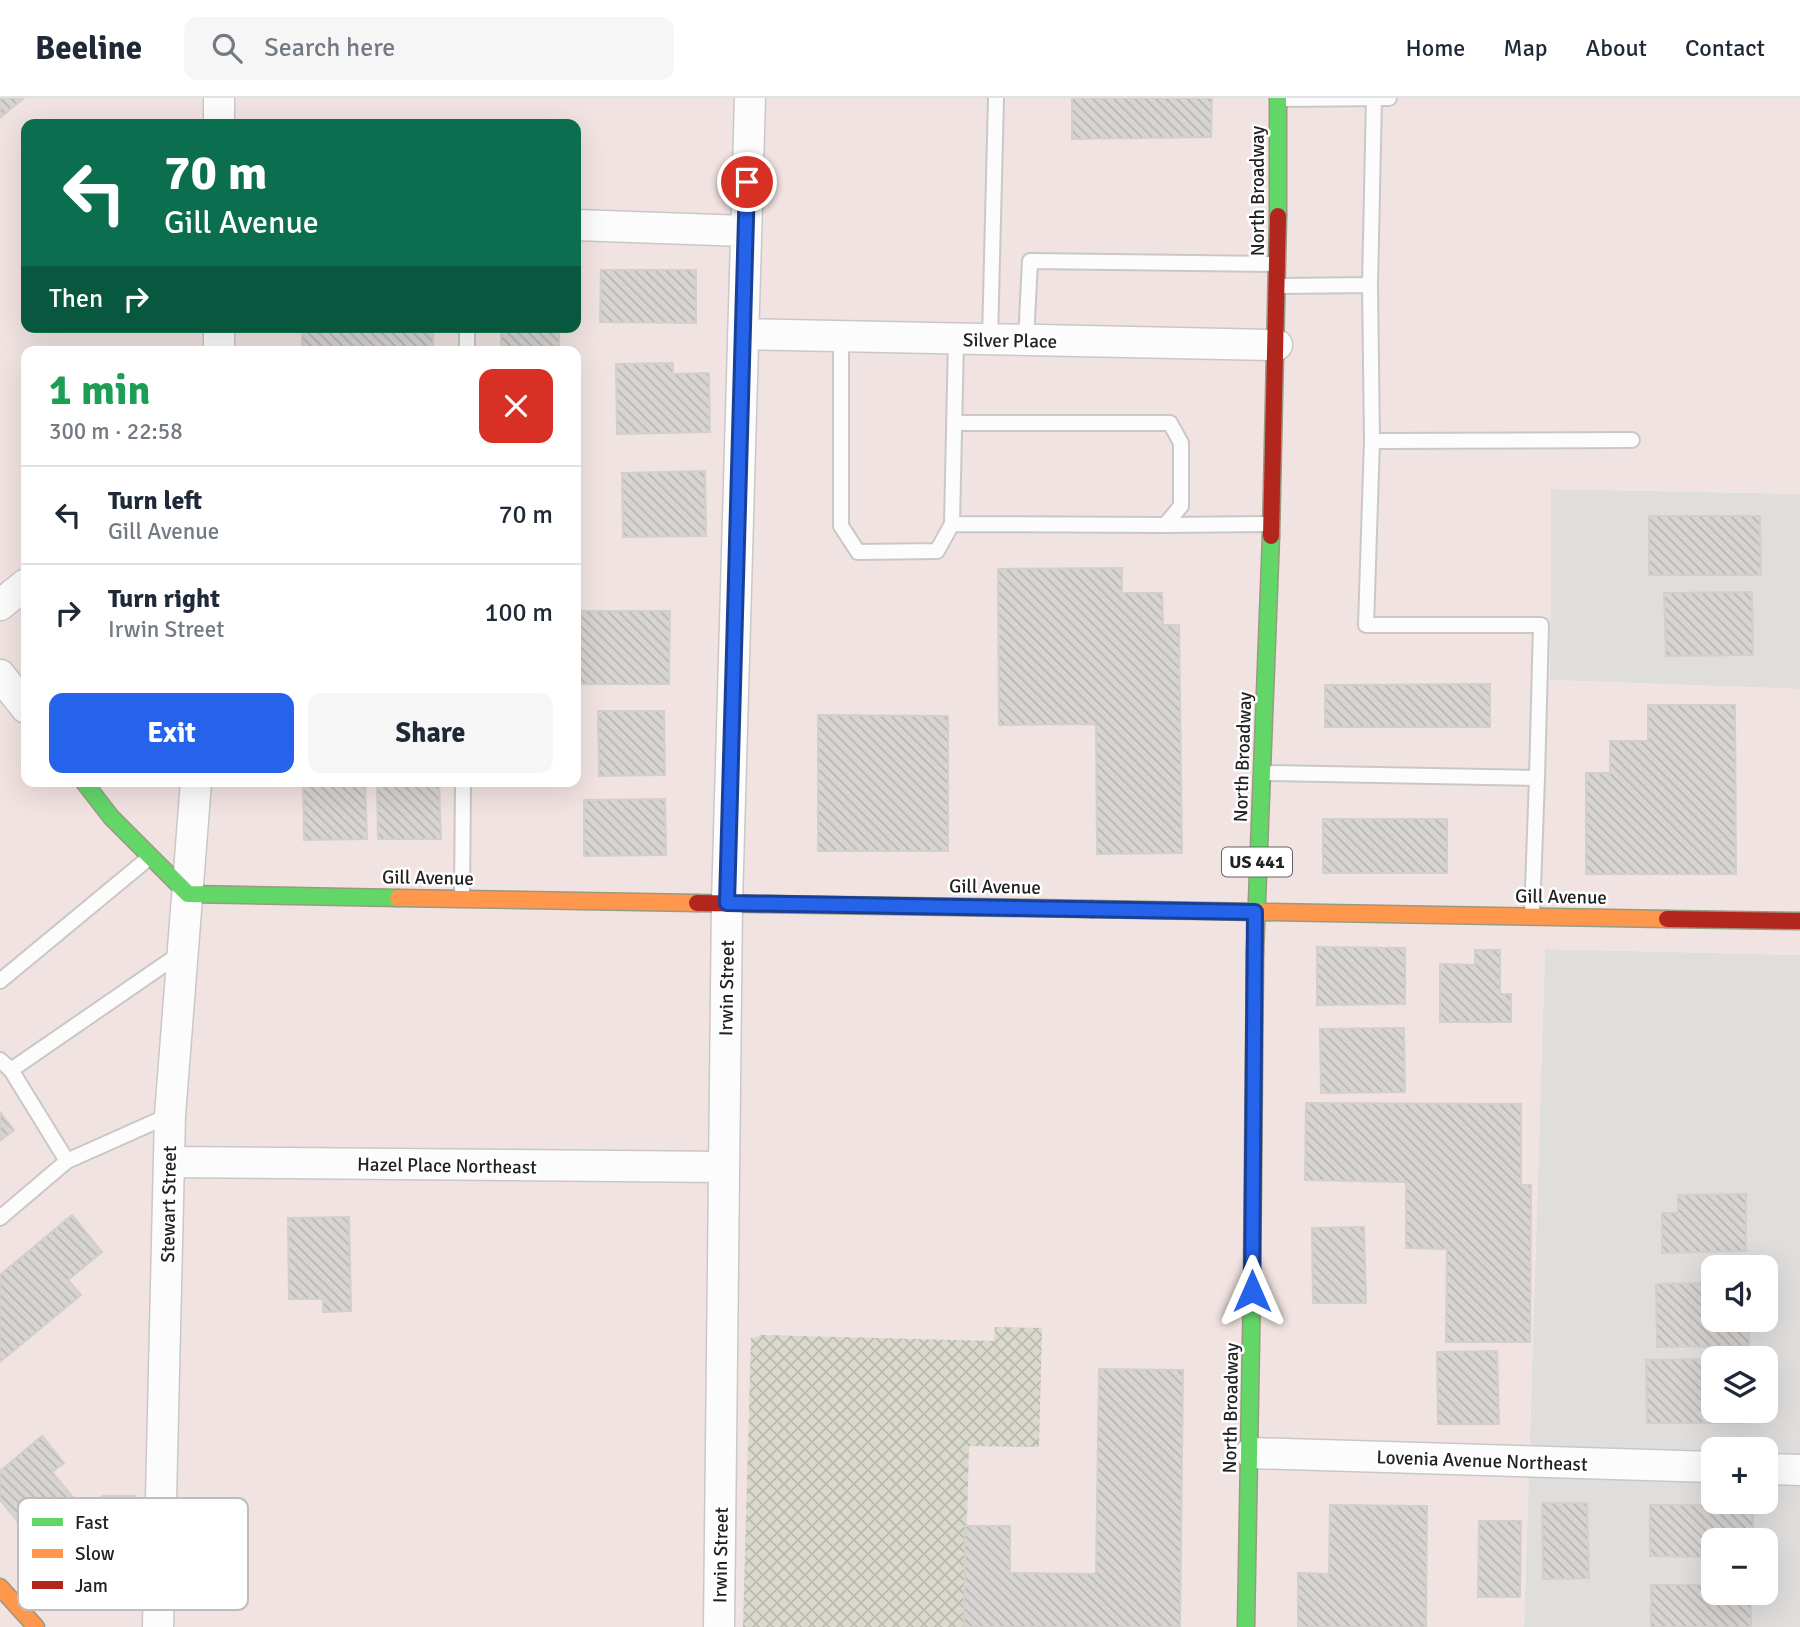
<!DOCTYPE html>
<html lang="en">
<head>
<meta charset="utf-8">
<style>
	body { margin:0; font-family:Signika,sans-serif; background:#f6f6f7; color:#1f2937; height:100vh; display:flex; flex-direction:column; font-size:26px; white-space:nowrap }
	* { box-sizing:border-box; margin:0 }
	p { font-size:23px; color:#747a83 }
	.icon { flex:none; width:38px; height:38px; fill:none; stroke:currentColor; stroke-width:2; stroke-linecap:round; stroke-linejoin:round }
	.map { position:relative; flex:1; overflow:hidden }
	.details { position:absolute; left:21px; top:248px; width:560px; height:441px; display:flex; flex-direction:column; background:#fff; border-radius:14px; box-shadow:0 7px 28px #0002 }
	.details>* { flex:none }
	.hud { position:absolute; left:21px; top:21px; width:560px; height:214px; border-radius:14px; box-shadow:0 7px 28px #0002; background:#0b6e4f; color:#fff; overflow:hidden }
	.buttons { position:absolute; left:1701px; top:1157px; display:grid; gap:14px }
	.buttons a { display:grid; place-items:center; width:77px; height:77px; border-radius:14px; background:#fff; box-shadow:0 7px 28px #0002; font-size:35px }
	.pin { position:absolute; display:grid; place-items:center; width:60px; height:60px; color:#fff; margin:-30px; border:4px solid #fff; border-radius:50%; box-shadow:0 2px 7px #0007 }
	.me { position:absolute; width:77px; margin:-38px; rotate:0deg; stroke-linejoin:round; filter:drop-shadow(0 0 5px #0008) }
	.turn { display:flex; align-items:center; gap:24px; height:147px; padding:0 28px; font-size:32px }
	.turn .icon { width:91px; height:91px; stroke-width:2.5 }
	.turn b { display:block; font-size:49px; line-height:60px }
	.then { display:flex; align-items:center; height:66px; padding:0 28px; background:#0003; gap:14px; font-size:26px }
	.round { display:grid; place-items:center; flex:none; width:74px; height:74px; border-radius:14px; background:#f6f6f7 }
	.overview { display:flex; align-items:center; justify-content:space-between; height:119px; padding:0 28px }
	h1 { font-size:42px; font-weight:800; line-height:52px; color:#1e9e55 }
	.cta { display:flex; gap:14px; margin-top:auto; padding:14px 28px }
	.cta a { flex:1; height:80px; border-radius:14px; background:#2563eb; color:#fff; font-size:28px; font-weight:800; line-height:80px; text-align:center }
	.cta a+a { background:#f6f6f7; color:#1f2937 }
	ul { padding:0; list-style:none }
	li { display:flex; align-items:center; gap:21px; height:98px; padding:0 28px; border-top:2px solid #e0e1e3 }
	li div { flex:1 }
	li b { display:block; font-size:26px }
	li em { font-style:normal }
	header { display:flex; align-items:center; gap:42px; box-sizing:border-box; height:98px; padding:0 35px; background:#fff; border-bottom:2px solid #e0e1e3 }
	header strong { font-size:33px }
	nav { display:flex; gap:38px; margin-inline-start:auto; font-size:24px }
	.search { width:490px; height:63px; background:#f6f6f7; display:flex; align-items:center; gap:18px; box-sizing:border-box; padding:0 24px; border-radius:14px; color:#747a83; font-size:26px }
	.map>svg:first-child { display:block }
	.residential { fill:#dfdedc; fill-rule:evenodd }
	.commercial { fill:#f1e3e1; fill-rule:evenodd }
	.construction { fill:url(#construction-cross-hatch) }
	.building { fill:url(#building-back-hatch); stroke:#d3d0cc; stroke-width:2 }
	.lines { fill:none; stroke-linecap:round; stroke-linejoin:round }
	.lane-casing { stroke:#c9c8c7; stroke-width:18 }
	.street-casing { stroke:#c9c8c7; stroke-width:33 }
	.fast-casing { stroke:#999a82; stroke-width:19 }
	.slow-casing { stroke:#999a82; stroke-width:19 }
	.jam-casing { stroke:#999a82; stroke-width:19 }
	.lane { stroke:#fdfcfc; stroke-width:14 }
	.street { stroke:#fdfcfc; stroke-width:30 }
	.fast { stroke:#63d668; stroke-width:16 }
	.slow { stroke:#ff974d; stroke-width:16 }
	.jam { stroke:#b3261e; stroke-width:16 }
	.route-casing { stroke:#184099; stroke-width:18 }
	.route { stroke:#2563eb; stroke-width:12 }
	.labels { text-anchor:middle; stroke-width:5; stroke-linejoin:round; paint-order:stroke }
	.shield { fill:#fff; stroke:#646464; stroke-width:2 }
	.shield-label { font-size:18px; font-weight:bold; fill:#222 }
	.street-label { font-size:19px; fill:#222; stroke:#fff }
	.key { fill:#fff; stroke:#bdbdbd; stroke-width:2 }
	.key-label { font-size:19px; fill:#222 }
</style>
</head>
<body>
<header>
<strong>Beeline</strong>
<div class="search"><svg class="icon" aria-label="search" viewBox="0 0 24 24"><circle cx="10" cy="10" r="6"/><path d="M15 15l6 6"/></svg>Search here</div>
<nav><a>Home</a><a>Map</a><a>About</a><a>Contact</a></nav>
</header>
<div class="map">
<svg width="1800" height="1529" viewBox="0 0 1800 1529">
	<defs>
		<pattern id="construction-cross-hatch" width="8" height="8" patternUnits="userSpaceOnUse" patternTransform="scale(1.75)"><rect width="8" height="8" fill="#d9d9cd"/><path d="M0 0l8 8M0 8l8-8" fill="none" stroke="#babab0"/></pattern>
		<pattern id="building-back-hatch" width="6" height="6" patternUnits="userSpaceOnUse" patternTransform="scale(1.75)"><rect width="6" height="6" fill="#d7d4d2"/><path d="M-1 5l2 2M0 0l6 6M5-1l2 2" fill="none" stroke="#b8b6b4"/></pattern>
	</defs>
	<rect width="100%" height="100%" fill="#f0eeeb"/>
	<path class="residential" d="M1551 391 1800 396V591L1550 582Z
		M1545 851 1800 857V1529H1524ZM1713 1169H1766V1222H1713ZM1713 1260H1766V1312H1713ZM1713 1351H1766V1404H1713ZM1713 1442H1766V1494H1713Z"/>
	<path class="commercial" d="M0 0H1800V396L1551 391 1550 582 1800 591V857L1545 851 1524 1529H0ZM26 26H576V229H26ZM26 254H576V684H26Z"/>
	<path class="construction" d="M995 1229 1042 1230 1039 1349 969 1348 964 1529H743L751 1240 762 1237 994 1243Z"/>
	<path class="building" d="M0 0H24L0 20Z
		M1072 0H1212L1211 39 1072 41Z
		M601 172H696V225L600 224Z
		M302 229H433V254H302Z
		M501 229H559V254H501Z
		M673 265V276L709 275 710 334 617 336 616 266Z
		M705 373 706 438 623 439 622 375Z
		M1649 418H1760L1761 477H1649Z
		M1122 470V495H1162L1163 527H1179L1182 755 1097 756 1096 626 999 627 998 471Z
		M1752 494 1753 557 1666 558 1664 495Z
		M576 513H670L669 586H576Z
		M1490 586V629H1325V587Z
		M1648 607H1735L1736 776H1586V675H1610V643H1648Z
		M598 613H664L665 677 599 678Z
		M818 617 948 618V753H818Z
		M303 684H365L367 741 304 742Z
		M377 684H439L441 741H378Z
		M665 701 666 757 584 758V702Z
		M1323 721H1447V775H1323Z
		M1317 849 1405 850V906L1317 907Z
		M1475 852H1500V896H1511V924H1440V866L1475 867Z
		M1404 930 1405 994 1321 995 1320 931Z
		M1306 1005 1521 1006V1087H1531L1530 1244H1446L1447 1151 1406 1150V1084L1305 1082Z
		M0 1014 14 1032 0 1043Z
		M1746 1096V1153L1662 1155V1115H1678V1097Z
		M72 1117 102 1154 68 1182 81 1197 0 1264V1177Z
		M349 1119 351 1213 323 1214V1201H289L288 1120Z
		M1364 1129 1366 1205H1313L1312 1130Z
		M1713 1185V1222H1749V1248L1657 1249 1656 1186Z
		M1497 1253 1499 1326H1438L1437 1254Z
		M1713 1261V1312H1745V1325H1647L1646 1262Z
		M1099 1271 1183 1272 1180 1529H964L965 1428H1010V1475L1096 1476Z
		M42 1338 64 1365 52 1374 84 1413 103 1398H135L133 1506 85 1505 0 1402V1373Z
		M1542 1405H1587L1589 1480 1543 1481Z
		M1330 1407 1427 1408 1426 1529H1298V1475L1329 1476Z
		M1650 1407H1753V1442H1713V1459L1650 1458Z
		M1479 1423H1521L1520 1499H1478Z
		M1651 1487H1713V1494H1751V1529H1651Z"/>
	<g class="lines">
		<g class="lane-casing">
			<path id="lane" d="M1374 0 1370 187 1372 343 1366 527H1541L1537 680
				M1280 1 1389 0
				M1280 188 1370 187
				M841 238V428L858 454 937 453 952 426 956 241
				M990 241 996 0
				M1026 242 1030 163 1275 166
				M467 254V229
				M1372 343 1632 342
				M952 426 1165 427 1181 408V345L1170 325H954
				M1165 427 1269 426
				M1265 675 1537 680 1532 817
				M462 799 463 684
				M0 883 150 759
				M0 962 11 972
				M67 1063 11 972 181 855
				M0 1120 67 1063 170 1017"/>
		</g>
		<g class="street-casing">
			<path id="street" d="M219 0V26
				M576 127 745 133
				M743 236 1277 247
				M219 254V229
				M0 507 26 486
				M0 577 26 610
				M170 1064 724 1069
				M1251 1355 1713 1369
				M1766 1371 1800 1372
				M158 1529 170 1017 196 684
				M719 1529 727 805 750 0"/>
		</g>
		<g class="fast-casing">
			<path id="fast" d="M1278 118V0
				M84 684 111 719 188 796 398 800
				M1255 854 1271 438
				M1246 1529 1252 1184"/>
		</g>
		<g class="slow-casing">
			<path id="slow" d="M398 800 697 805
				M1092 811 1667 821
				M0 1489 36 1529"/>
		</g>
		<g class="jam-casing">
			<path id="jam" d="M1271 438 1278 118
				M697 805 1092 811
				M1667 821 1800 823
				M1252 1184 1255 854"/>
		</g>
		<use href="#lane" class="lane"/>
		<use href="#street" class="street"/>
		<use href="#fast" class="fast"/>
		<use href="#slow" class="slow"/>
		<use href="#jam" class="jam"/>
	</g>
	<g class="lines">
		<g class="route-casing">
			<path id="route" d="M747 84 727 805 1255 814 1252 1193"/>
		</g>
		<use href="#route" class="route"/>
	</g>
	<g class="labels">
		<rect class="shield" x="1222" y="749.5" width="70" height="29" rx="5"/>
		<g class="shield-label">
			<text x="1257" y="770">US 441</text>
		</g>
		<g class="street-label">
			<text transform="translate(1257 93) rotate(-90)" y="7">North Broadway</text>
			<text transform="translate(1010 242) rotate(1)" y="7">Silver Place</text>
			<text transform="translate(1242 659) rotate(-88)" y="7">North Broadway</text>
			<text transform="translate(428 779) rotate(1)" y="7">Gill Avenue</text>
			<text transform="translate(995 788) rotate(1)" y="7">Gill Avenue</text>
			<text transform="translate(1561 798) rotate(1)" y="7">Gill Avenue</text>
			<text transform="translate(726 890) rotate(-89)" y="7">Irwin Street</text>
			<text transform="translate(447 1067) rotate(1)" y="7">Hazel Place Northeast</text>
			<text transform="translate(168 1106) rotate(-89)" y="7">Stewart Street</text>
			<text transform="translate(1230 1310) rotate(-89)" y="7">North Broadway</text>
			<text transform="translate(1482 1362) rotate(2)" y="7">Lovenia Avenue Northeast</text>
			<text transform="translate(720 1457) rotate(-89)" y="7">Irwin Street</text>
		</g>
	</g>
	<rect x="18" y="1400" width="230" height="112" rx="10" class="key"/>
	<rect x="32" y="1420" width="31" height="8" fill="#63d668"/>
	<rect x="32" y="1451" width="31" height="9" fill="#ff974d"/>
	<rect x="32" y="1483" width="31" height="8" fill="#b3261e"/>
	<g class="key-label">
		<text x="75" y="1431">Fast</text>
		<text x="75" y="1462">Slow</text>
		<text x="75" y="1494">Jam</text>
	</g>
</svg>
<div class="buttons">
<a><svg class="icon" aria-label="sound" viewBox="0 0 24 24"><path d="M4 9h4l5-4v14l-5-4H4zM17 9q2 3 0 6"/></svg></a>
<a><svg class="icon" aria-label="layers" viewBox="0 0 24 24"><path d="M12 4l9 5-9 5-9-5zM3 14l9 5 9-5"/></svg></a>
<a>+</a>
<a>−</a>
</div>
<div class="pin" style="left:747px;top:84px;background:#d93025"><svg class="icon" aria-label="arrive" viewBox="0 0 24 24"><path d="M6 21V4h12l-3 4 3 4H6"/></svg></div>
<svg class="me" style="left:1252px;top:1193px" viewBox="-20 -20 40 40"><path d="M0-17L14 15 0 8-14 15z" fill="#2563eb" stroke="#fff" stroke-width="4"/></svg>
<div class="hud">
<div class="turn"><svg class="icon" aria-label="left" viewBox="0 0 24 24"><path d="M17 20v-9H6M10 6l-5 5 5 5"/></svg><div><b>70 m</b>Gill Avenue</div></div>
<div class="then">Then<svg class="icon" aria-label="right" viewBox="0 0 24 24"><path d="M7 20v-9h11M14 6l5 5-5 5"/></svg></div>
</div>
<section class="details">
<div class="overview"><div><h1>1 min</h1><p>300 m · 22:58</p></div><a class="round" style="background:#d93025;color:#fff"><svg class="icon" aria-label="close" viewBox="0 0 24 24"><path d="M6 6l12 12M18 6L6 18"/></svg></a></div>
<ul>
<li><svg class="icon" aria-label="left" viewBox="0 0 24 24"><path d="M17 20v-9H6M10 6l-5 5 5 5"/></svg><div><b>Turn left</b><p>Gill Avenue</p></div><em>70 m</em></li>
<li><svg class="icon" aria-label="right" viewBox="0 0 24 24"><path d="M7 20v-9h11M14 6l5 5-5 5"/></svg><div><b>Turn right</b><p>Irwin Street</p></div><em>100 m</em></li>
</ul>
<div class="cta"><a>Exit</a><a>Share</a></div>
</section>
</div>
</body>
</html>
